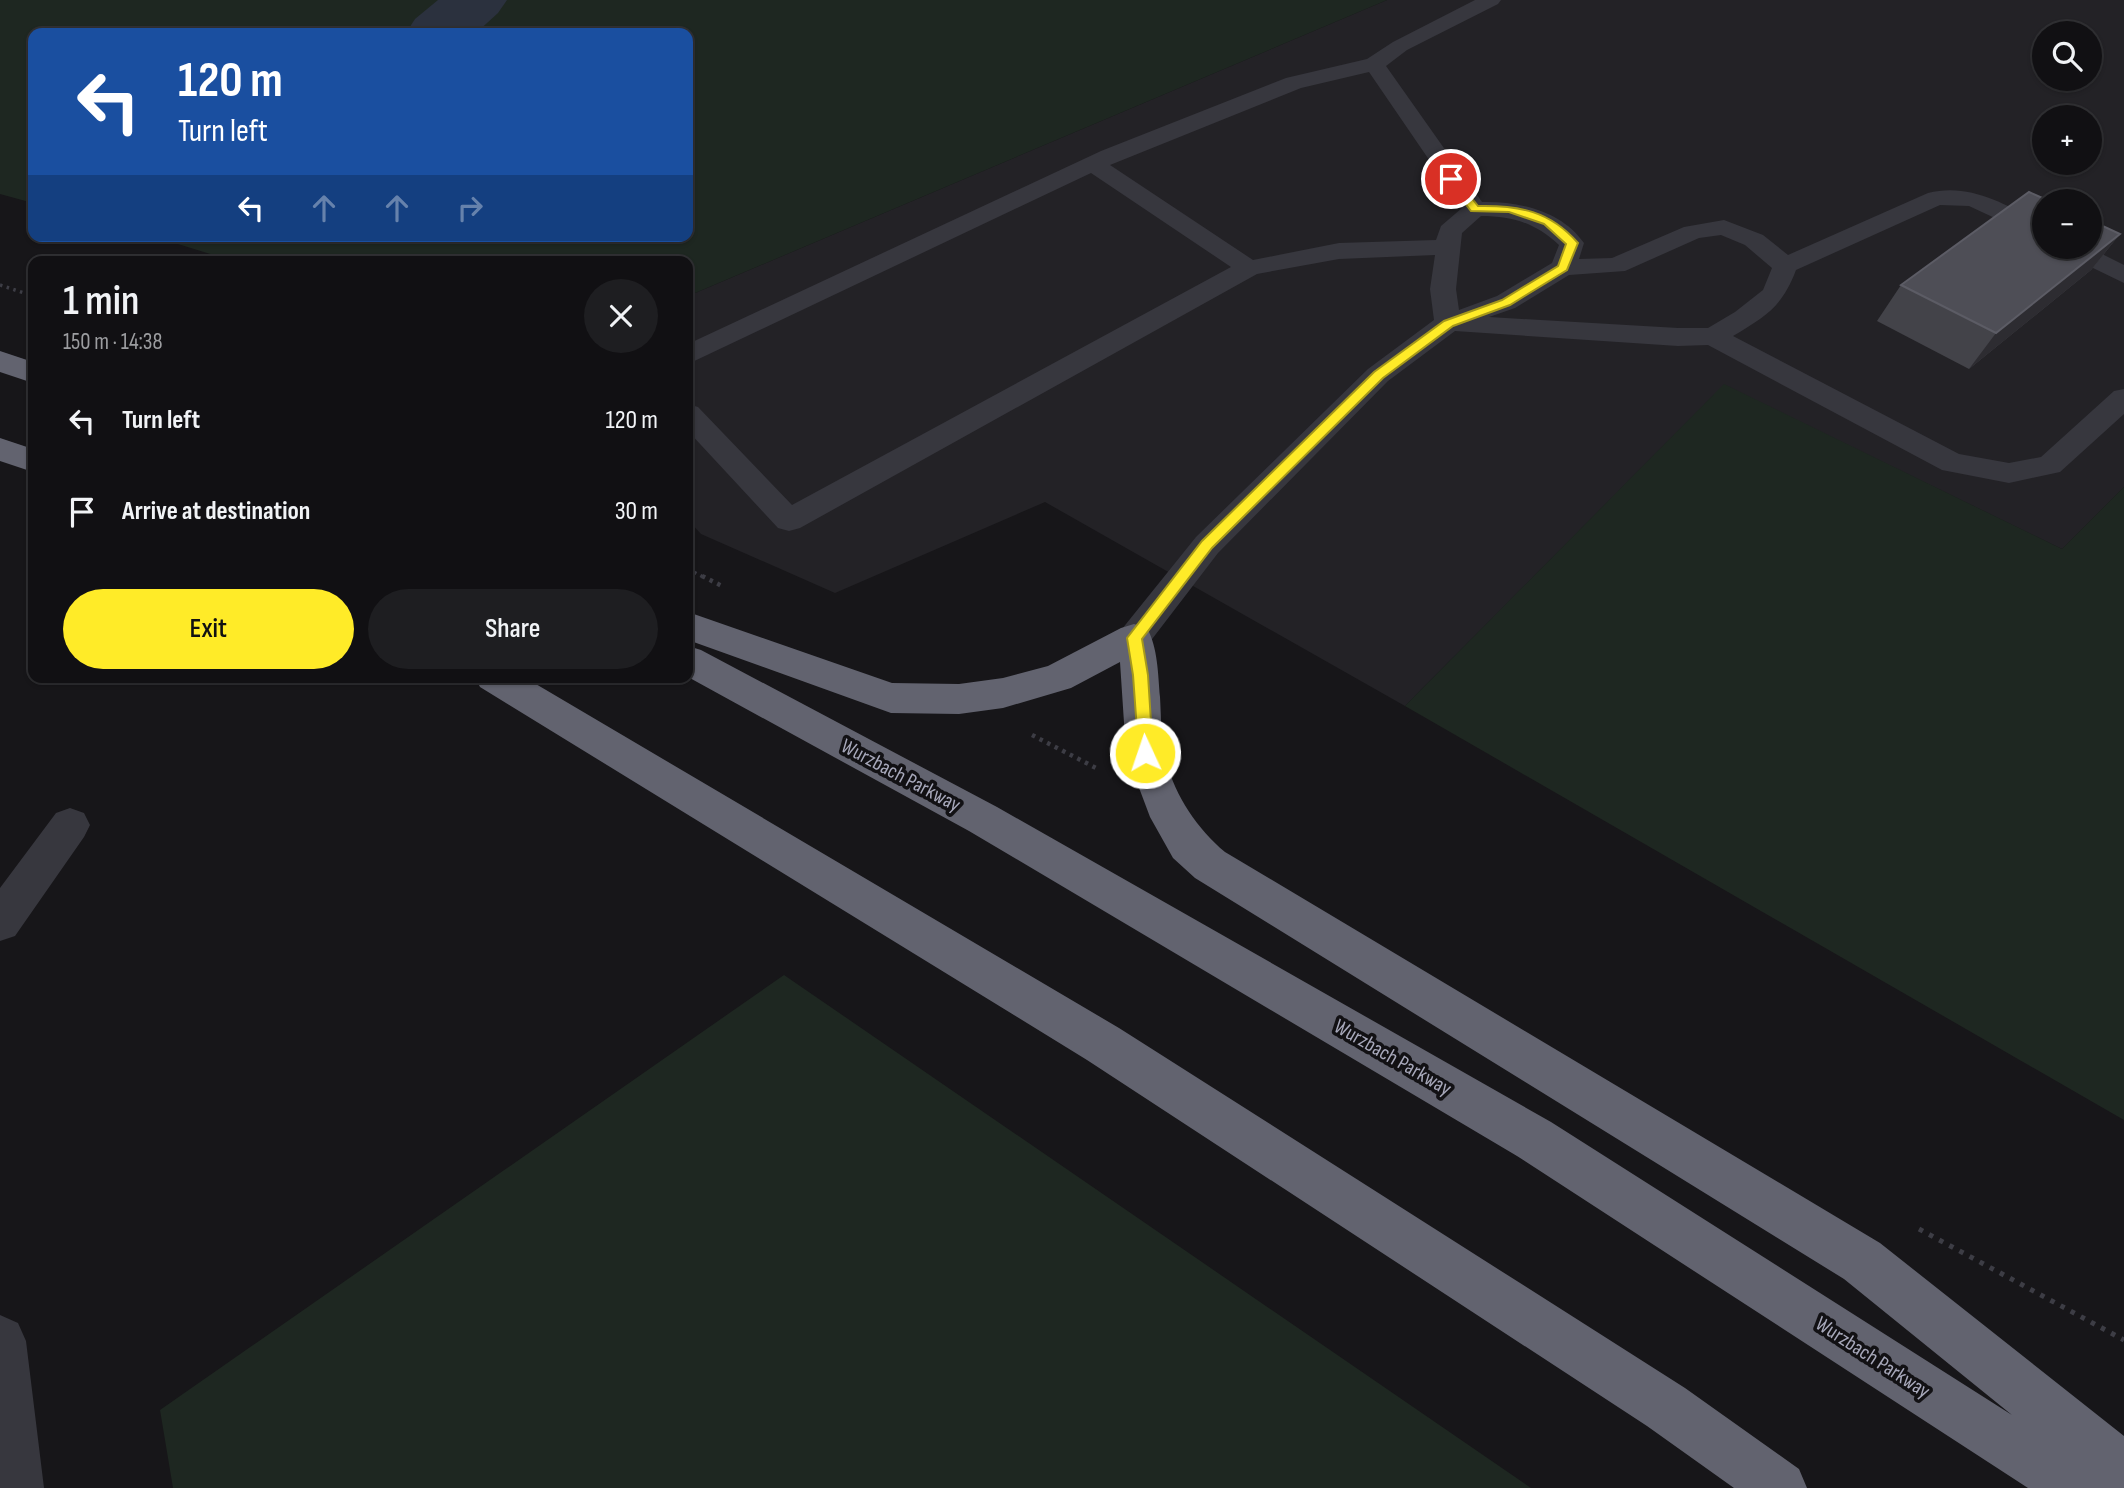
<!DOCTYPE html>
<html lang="en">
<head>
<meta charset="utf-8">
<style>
	body { margin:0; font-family:"Sofia Sans Condensed",sans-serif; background:#1e1e21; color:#f1f3f6; height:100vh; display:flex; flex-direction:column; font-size:26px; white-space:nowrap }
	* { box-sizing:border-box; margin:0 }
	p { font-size:23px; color:#9c9da0 }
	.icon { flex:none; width:38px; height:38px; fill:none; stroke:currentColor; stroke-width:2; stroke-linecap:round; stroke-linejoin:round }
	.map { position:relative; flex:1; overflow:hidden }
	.drawer { position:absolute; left:28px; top:256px; width:665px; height:427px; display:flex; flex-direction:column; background:#111013; border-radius:14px; box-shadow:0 2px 5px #0004,0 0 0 2px #303033 }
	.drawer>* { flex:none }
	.guide { position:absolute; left:28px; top:28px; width:665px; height:214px; border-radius:14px; box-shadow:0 2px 5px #0004,0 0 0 2px #303033; background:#1a4fa0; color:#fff; overflow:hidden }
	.controls { position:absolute; left:2032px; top:21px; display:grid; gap:14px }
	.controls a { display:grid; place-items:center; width:70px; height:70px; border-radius:50%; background:#111013; box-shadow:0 2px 5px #0004,0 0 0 2px #303033; font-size:35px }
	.pin { position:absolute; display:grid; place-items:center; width:60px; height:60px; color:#fff; margin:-30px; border:4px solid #fff; border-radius:50%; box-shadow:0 2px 7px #0007 }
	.me { position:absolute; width:77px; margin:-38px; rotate:357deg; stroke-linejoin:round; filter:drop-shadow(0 0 5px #0008) }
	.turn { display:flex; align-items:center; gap:24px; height:147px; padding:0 35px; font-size:32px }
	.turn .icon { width:91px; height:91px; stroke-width:2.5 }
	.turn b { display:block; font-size:49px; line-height:60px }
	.lanes { display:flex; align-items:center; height:66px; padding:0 35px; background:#0003; justify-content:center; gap:35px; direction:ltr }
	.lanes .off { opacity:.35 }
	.round { display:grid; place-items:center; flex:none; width:74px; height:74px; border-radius:37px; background:#1e1e21 }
	.summary { display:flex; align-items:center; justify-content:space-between; height:119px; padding:0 35px }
	h1 { font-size:42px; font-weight:600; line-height:52px }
	.primary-button { display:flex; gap:14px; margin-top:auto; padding:14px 35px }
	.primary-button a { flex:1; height:80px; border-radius:42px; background:#ffeb28; color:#111; font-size:28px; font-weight:600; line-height:80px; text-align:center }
	.primary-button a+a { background:#1e1e21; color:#f1f3f6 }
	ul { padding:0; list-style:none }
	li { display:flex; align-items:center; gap:21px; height:91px; padding:0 35px }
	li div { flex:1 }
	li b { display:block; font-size:26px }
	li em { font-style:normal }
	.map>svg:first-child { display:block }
	.built { fill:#232226; fill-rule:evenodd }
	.green { fill:#1e2721 }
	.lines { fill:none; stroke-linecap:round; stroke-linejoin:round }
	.river { fill:#2b313e; fill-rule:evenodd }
	.path-far2 { stroke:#3d3d45; stroke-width:3.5; stroke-dasharray:2.5 4.5; stroke-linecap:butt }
	.path-far1 { stroke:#3d3d45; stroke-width:4.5; stroke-dasharray:3.5 5; stroke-linecap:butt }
	.path { stroke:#3d3d45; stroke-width:5; stroke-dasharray:4.5 7; stroke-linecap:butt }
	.service { fill:#37373e; fill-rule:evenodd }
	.minor { fill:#37373e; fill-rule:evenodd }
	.motorway { fill:#62636f; fill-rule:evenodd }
	.wall { fill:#434349 }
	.shaded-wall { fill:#2d2c31 }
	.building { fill:#4e4e56; stroke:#5c5c65; stroke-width:2 }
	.route { fill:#ffeb28; stroke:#a6991a; stroke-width:2 }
	.labels { text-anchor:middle; stroke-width:7; stroke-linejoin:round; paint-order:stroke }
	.street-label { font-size:21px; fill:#a7a8ba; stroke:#121114 }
</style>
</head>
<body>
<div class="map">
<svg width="2124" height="1488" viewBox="0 0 2124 1488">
	<rect width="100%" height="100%" fill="#171619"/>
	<path class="built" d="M1387 0H2124V487L2062 549 1724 385 1405 706 1045 502 835 593 701 534 688 520V296ZM2044 33H2090V79H2044ZM2044 117H2090V163H2044ZM2044 201H2090V247H2044Z"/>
	<path class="green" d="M0 0H1387L688 296V261H233L152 236H688V33H33V203L0 194Z
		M1724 384 2062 549 2124 487V1120L1405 706Z
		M784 975 1531 1488H173L160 1410Z"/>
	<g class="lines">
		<path class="river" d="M438 0H507L498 13 476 33H406L415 19Z"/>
		<path class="path-far2" d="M0 285 33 296
			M688 569 705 578"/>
		<path class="path-far1" d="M702 576 724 587
			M1032 735 1096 768"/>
		<path class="path" d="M1919 1229 2124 1340"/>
		<path class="service" d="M1475 0H1501L1498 4 1407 50 1386 66 1482 202C1519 201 1562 211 1584 243L1579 259 1612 258 1684 227 1724 220 1763 235 1788 255 1928 193C1971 182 2007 206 2044 224V241L1969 206 1940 205 1796 270C1782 307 1766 316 1733 336L1959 454 2009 463 2041 457 2114 391 2124 389V414L2060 472 2009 483 1942 470 1708 345 1678 346 1455 331 1388 381 1218 553 1146 647 1134 651 1122 647 1118 638 1122 629 1196 537 1368 369 1434 320 1430 289 1435 255 1339 259 1257 274 800 528 789 531 778 528 688 431V404L698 407 792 505 1231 267 1091 173 688 364V344L1101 151 1286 78 1367 59 1393 42ZM1369 72 1462 208 1441 226 1436 240 1339 243 1253 260 1110 165 1301 88ZM1481 216C1513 216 1535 223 1559 245L1552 263 1497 296 1459 310 1456 289 1462 233ZM1721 235 1745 245 1772 268 1763 290 1735 312 1708 328H1678L1489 317 1515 308 1569 275 1625 271 1699 238Z
			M2057 247H2088L2124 265V283L2060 252Z"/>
		<path class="minor" d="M70 808 84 813 90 825 84 837 15 936 0 941V888L56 813Z
			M0 1315 18 1323 26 1341 44 1488H0Z"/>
		<path class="motorway" d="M0 351 33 362V383L0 372Z
			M0 438 33 449V472L0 461Z
			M688 612 892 683 959 684 1003 678 1048 666 1121 628 1134 624 1147 628C1158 648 1158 674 1160 697 1161 715 1161 734 1164 751 1171 790 1195 827 1225 852L1880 1243 2124 1436V1488H2028L1517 1156 969 831 688 677V646L701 650 997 807 1551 1122 2012 1415 1844 1279 1195 878 1173 858 1150 817 1126 753 1120 662 1071 688 1003 708 959 714 891 713 688 640Z
			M475 677H524L1119 1028 1685 1388 1799 1469 1807 1488H1734L1647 1426 1087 1060 480 687Z"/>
	</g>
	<path class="wall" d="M2120 234 2091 270 1969 369 1877 321 1901 285Z"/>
	<path class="shaded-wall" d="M2120 234 2091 270 1969 369 1996 333Z"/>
	<path class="building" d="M2029 192 2049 201H2044V247H2090V220L2120 234 1996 333 1901 285Z"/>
	<path class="route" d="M1448 177H1455L1478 206C1519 205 1550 211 1578 243L1567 270 1510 305 1453 326 1383 378 1212 548 1142 639 1148 675 1153 753 1150 758H1139L1133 675 1127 638 1202 541 1374 372 1444 321 1502 300 1558 266 1566 244 1544 224 1509 212 1471 211 1446 179Z"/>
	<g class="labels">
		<g class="street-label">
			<text transform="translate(901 775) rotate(28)" y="7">Wurzbach Parkway</text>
			<text transform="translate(1393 1057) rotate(30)" y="7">Wurzbach Parkway</text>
			<text transform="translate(1873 1357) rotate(33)" y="7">Wurzbach Parkway</text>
		</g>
	</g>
</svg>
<div class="controls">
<a><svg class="icon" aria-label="search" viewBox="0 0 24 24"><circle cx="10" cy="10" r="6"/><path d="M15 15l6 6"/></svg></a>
<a>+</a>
<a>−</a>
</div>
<div class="pin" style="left:1451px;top:179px;background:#d93025"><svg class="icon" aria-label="arrive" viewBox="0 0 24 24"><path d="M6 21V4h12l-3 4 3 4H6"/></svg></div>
<svg class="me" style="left:1145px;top:753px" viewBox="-20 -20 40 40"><circle r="17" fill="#ffeb28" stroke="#fff" stroke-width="3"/><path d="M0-11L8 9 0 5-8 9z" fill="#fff"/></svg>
<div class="guide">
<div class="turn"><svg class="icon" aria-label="left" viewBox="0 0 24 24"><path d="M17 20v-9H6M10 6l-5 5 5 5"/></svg><div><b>120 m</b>Turn left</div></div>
<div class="lanes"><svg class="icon" aria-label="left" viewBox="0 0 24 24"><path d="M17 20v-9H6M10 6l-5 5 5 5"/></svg><svg class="icon off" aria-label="ahead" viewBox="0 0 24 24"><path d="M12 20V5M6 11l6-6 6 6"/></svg><svg class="icon off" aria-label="ahead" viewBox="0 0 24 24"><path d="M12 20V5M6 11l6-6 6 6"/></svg><svg class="icon off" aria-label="right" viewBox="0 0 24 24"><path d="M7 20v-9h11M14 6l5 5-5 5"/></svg></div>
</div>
<section class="drawer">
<div class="summary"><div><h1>1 min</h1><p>150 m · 14:38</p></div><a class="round"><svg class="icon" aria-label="close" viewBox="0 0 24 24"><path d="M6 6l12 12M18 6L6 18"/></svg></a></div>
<ul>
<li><svg class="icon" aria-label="left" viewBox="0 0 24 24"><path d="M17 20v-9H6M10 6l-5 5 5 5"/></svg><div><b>Turn left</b></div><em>120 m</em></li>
<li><svg class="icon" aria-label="arrive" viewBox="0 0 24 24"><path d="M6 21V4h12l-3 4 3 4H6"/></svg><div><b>Arrive at destination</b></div><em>30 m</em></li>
</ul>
<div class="primary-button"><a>Exit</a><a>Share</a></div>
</section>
</div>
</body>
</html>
